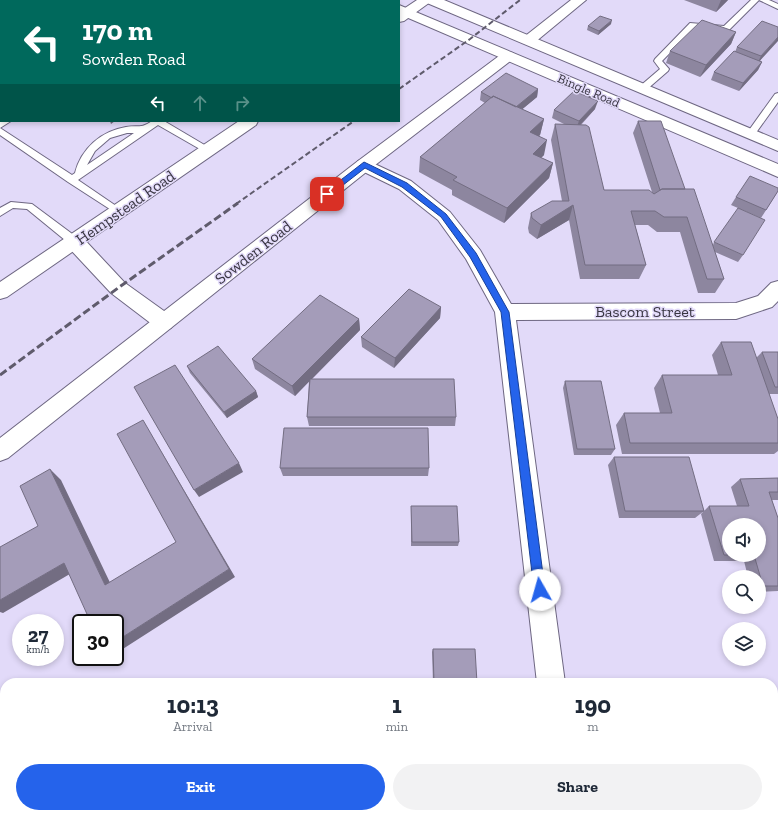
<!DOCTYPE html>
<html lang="en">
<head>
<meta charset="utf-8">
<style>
	body { margin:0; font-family:"Zilla Slab",serif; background:#f2f2f3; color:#1f2937; height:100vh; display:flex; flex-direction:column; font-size:15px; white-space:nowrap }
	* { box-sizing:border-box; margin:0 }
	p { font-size:13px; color:#747a83 }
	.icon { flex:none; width:22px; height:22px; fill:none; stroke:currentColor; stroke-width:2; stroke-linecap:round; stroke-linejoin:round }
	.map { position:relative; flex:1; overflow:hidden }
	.sheet { position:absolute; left:0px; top:678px; width:778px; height:140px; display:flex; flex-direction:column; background:#fff; border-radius:16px 16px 0 0; box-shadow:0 2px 6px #0003 }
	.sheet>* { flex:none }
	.banner { position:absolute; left:0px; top:0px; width:400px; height:122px; box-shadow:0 2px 6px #0003; background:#00695c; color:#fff; overflow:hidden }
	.tools { position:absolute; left:722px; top:518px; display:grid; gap:8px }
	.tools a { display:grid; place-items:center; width:44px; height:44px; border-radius:50%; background:#fff; box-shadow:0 2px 6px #0003; font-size:20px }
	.speed { position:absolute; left:12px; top:614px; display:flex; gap:8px; font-size:20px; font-weight:700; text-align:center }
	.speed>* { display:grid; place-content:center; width:52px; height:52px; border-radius:50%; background:#fff; box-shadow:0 2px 6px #0003; line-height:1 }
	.speed small { font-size:10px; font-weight:400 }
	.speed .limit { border:2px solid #111; border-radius:6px; background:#fff; color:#111 }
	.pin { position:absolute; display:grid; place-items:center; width:34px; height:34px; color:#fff; margin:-17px; border-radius:8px; box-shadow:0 2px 6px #0006 }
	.me { position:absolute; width:44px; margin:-22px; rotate:353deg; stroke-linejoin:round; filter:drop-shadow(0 0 3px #0008) }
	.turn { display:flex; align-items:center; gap:14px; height:84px; padding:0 16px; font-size:18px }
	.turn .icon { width:52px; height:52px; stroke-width:2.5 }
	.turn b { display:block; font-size:28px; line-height:34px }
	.lanes { display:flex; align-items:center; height:38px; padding:0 16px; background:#0003; justify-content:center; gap:20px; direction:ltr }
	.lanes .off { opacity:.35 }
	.eta { display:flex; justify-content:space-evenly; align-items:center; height:68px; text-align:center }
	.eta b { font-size:24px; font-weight:800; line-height:28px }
	.button { display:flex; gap:8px; margin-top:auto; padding:8px 16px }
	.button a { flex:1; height:46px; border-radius:24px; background:#2563eb; color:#fff; font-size:16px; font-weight:800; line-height:46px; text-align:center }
	.button a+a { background:#f2f2f3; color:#1f2937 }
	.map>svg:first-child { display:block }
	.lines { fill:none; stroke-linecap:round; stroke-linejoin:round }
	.lane-casing { stroke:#6e6782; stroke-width:2 }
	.street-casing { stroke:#6e6782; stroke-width:2 }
	.secondary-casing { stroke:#6e6782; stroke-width:2 }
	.primary-casing { stroke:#6e6782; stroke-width:2 }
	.lane { fill:#fff; fill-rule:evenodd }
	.street { fill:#fff; fill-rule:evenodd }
	.secondary { fill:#fff; fill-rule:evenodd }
	.primary { fill:#fff; fill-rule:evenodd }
	.rail-far1 { stroke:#5f5b6c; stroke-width:2; stroke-dasharray:5.5 3; stroke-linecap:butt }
	.rail { stroke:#5f5b6c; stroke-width:3; stroke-dasharray:8 3.5; stroke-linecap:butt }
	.wall { fill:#8d869f; fill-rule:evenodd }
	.shaded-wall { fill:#736d82 }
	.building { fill:#a49cb9; stroke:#736d82 }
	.route { fill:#2563eb; stroke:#184099 }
	.labels { text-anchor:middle; stroke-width:3; stroke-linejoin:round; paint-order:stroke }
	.far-street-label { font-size:13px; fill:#393642; stroke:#e2daf9 }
	.street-label { font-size:16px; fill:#393642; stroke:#e2daf9 }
</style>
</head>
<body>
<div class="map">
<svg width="778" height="818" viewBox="0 0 778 818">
	<rect width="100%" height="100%" fill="#e2daf9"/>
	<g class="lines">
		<g class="lane-casing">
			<path id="lane" d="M240 0H249L239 1Z
				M342 0H350L341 1Z
				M751 0H759L729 30 695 27 662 61 669 69 668 71 645 91H639L638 89 639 87 660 69 654 61 655 59 690 23 724 26Z
				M759 0H769L778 4V9Z
				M778 93V102L753 137H747L746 135 747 133 775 94Z
				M0 121H11L0 128Z
				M152 121H164L213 150 208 153 205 152 158 125 78 180 122 210 124 212 122 214 119 215 68 182 0 135V128L72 175 75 173C81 149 101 131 126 127 138 125 141 129 152 121ZM127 133H134L87 165 95 151 110 138Z
				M11 202 32 204 79 239 80 242 79 245H71L27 209 13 208 0 216V208Z
				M5 808V813H28L26 818H0V810Z"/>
		</g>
		<g class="street-casing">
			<path id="street" d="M70 0H85L69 1Z
				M571 0H586L534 43 529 44 524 43 522 40 524 37Z
				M0 35H1V43H0Z
				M364 159 411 181 450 212 480 250 511 304 736 303 758 296 771 283 778 281V301L772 307 736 319 516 320 565 683H537L495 312 466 259 438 220 399 189 358 169 355 165 358 161Z
				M75 235 82 237 125 283 171 316 174 322 171 328 164 330 157 328 111 293 68 247 66 242 68 237Z
				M552 813H582L583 818H553Z"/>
		</g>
		<g class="secondary-casing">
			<path id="secondary" d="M417 0H433L404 21 399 22V12Z
				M508 52 513 53 515 56 513 59 370 169 8 458 0 461V438L358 161 503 53Z
				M239 121H258L256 125 7 297 0 299V282Z"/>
		</g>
		<g class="primary-casing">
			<path id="primary" d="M371 0H387L388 1H372Z
				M425 0H444L778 140V151L427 3Z
				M399 5 778 164V177L399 14Z"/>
		</g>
		<use href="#lane" class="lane"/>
		<use href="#street" class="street"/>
		<use href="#secondary" class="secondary"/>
		<use href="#primary" class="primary"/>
		<path class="rail-far1" d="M399 89 470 39 520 0
			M236 204 354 121"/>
		<path class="rail" d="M0 375 118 288 238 203"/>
	</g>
	<path class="wall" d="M0 0 1 1V13L0 12Z
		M9 0H33L31 1H10Z
		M120 0H161L159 1H116Z
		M684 0H728L716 12Z
		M611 24 598 35 587 30 588 26Z
		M778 27 760 61 762 62 758 70 739 91 711 80 714 72 735 52 737 47Z
		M736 32 731 44 700 77 666 63 670 51Z
		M538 89 537 97 522 109 544 119 540 135 539 136 544 155 541 158 553 163 549 178 504 223 452 195V190L419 172 420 157 485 103 480 100 481 92Z
		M595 109 581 125 604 190 652 192 633 133 638 121 685 189 713 245 714 242 743 255 738 262 715 252 724 279 715 293H698L680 232H657L648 225H635L646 265 639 279H580L569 220 537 239 529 233 528 228 531 213 562 201 551 140 555 124 566 125 552 118 554 110Z
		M778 191 761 218 731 205 736 197Z
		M441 307 440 318 394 368 362 347 361 337Z
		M359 319 360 330 312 379 456 417 455 426H309L307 417 309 381 295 396 255 369 252 359Z
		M721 342 756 358 762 352H778V394H769L778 419V451L774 454H622L616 425 624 413H660L654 388 662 375H718L712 355Z
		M187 366 256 391 258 397 227 418 190 373Z
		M565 381 615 449 611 455H574L563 388Z
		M614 457 704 511 695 518H619L608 465Z
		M280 468H429L428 476H283Z
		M778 478V500H772L778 518V591L759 592V577H748L744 561H714L701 514 709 506H737L731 487 740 479ZM759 525V555H729Z
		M411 506 459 542 458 546H411Z
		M433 649 477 683H433L432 652Z
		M773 697 778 709V752L773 753Z"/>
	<path class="shaded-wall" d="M17 0H33L31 1H17Z
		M148 0H161L159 1H147Z
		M721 0H728L716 12Z
		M612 20 611 24 598 35 599 31Z
		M736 32 731 44 700 77 706 65Z
		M778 37V41L757 64 761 56Z
		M762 62 758 70 739 91 743 83Z
		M1 74V85H0V75Z
		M538 89 537 97 513 117 514 109Z
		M598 101 595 109 576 129 579 121Z
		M544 119 540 135 527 147 530 132Z
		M110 121H115L111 124Z
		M547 140 544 155 529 169 533 154Z
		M553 163 549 178 504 223 507 208Z
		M573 205 569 220 537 239 541 225Z
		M441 307 440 318 394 368 395 358Z
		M359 319 360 330 295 396 292 386Z
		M256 391 258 397 227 418 224 412Z
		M143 420 150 432 235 577 115 654V642L229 569Z
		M239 463 243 472 199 497 194 490Z
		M50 469 61 480 115 593 105 585Z
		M64 563 75 571 3 613 0 612V600Z
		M216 813H223V818H216Z"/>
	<path class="building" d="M0 0H5L7 1H1V7H0Z
		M120 0H126V1H116Z
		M136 0H148L147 1H140Z
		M600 16 612 20 599 31 588 26Z
		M702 20 736 32 706 65 670 51Z
		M762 21 778 27V37L761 56 737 47Z
		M734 51 762 62 743 83 714 72Z
		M506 73 538 89 516 107 493 96 492 98 481 92Z
		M574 91 598 101 579 121 554 110Z
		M493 96 544 119 530 132 547 140 533 154 553 163 507 208 453 180 457 177 420 157Z
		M638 121H661L685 189H662L660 190Z
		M555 124 586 125 589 127 604 190H649L654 194 662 189H694L724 279H707L687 217H664L655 211H631L646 265H585L573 205 541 225 532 218 531 213 552 201H569Z
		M750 176 778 188V191L766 210 736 197Z
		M738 208 765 220 743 255 714 242Z
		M409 289 441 307 395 358 361 337Z
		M320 295 359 319 292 386 252 359Z
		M721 342H751L778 419V443H630L624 413H672L662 375H732Z
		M218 346 256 391 224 412 187 366Z
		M762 352H778V387H775Z
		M175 365 239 463 194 490 134 387Z
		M310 379H454L456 417H307Z
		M565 381H601L615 449H577Z
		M143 420 229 569 115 642V623H91L64 563 0 600V547L38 526 20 486 50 469 105 585 176 542 117 434Z
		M284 428H428L429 468H280Z
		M614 457H689L704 511H625Z
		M778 478V492H769L778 518V586H763L754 555H759V525H729V555H724L709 506H749L740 479Z
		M411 506H457L459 542H412Z
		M433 649H475L477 683H434Z
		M773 697H775L778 709V751H773Z
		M189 813H216V818H188Z"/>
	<path class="route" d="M364 162 407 183 446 214 476 253 509 312 545 590 543 594 540 596 536 594 534 590 501 312 470 257 441 217 402 187 365 168 329 196H324V193Z"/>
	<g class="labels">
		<g class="far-street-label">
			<text transform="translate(589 90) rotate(23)" y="5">Bingle Road</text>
		</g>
		<g class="street-label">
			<text transform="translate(125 207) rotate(-35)" y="6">Hempstead Road</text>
			<text transform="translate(253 252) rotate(-38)" y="6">Sowden Road</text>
			<text x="645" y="317">Bascom Street</text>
		</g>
	</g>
</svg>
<div class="tools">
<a><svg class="icon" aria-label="sound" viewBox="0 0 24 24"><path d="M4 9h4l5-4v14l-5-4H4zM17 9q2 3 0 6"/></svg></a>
<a><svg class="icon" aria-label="search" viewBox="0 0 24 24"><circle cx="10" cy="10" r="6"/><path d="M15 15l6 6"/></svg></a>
<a><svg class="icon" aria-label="layers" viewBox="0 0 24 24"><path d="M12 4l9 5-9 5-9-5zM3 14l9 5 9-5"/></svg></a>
</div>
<div class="speed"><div>27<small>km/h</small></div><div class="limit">30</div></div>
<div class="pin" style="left:327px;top:194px;background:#d93025"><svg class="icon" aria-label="arrive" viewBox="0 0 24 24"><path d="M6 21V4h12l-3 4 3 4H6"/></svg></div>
<svg class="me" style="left:540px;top:590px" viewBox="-20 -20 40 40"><circle r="19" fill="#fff"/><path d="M0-13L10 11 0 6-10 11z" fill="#2563eb"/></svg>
<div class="banner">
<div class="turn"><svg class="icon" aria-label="left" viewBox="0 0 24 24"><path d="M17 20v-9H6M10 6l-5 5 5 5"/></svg><div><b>170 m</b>Sowden Road</div></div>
<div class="lanes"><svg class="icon" aria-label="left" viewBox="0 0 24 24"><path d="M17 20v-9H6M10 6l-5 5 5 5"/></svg><svg class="icon off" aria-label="ahead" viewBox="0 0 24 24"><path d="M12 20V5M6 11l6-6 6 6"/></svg><svg class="icon off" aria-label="right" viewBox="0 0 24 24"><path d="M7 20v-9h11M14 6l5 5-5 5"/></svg></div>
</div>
<section class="sheet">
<div class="eta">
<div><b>10:13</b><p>Arrival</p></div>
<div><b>1</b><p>min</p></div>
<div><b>190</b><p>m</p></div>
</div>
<div class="button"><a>Exit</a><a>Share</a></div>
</section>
</div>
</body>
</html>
